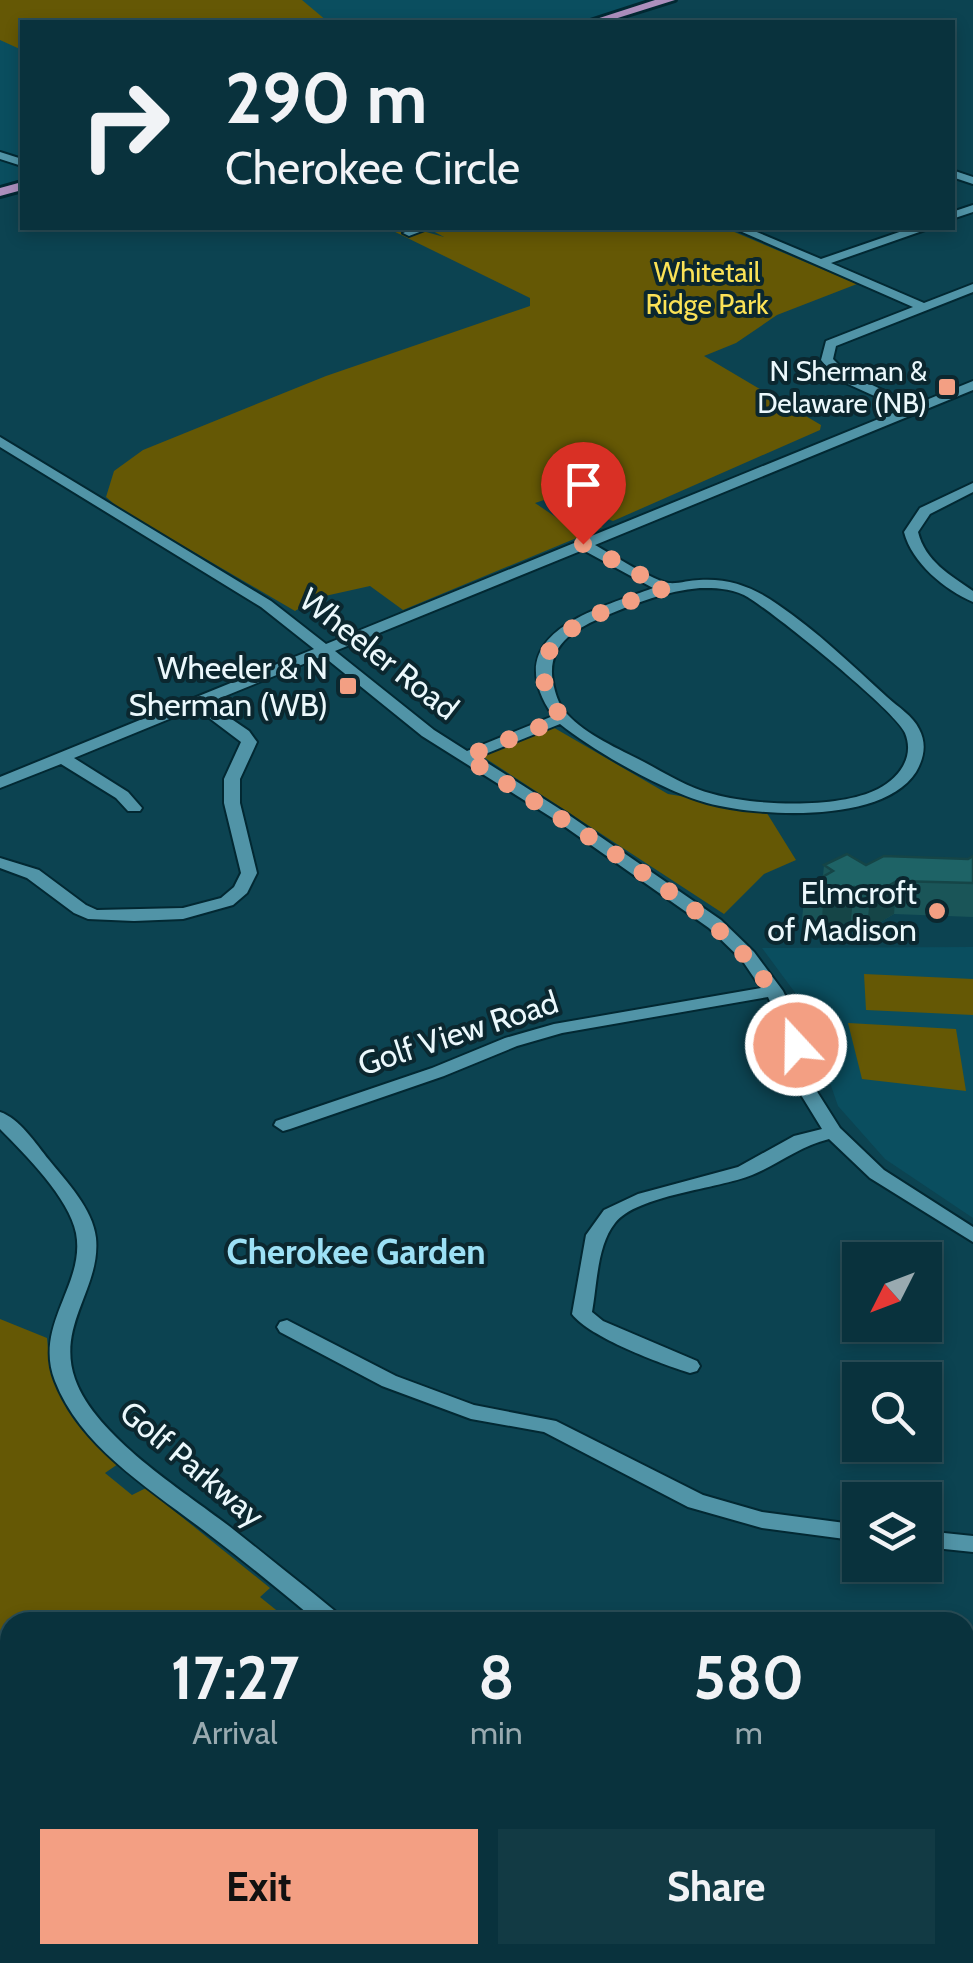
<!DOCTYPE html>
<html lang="en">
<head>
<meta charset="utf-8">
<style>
	body { margin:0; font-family:Cabin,sans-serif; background:#123a44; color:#f1f3f6; height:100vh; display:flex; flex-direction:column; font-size:38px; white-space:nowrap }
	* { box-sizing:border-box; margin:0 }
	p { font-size:32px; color:#99aab0 }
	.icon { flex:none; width:55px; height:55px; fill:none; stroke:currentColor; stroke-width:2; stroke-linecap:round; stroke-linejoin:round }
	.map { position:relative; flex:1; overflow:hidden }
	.sheet { position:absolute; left:0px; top:1612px; width:975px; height:352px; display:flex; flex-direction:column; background:#09323d; border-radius:30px 30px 0 0; box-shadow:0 5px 15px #0003,0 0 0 2px #294d57 }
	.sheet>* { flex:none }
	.guide { position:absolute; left:20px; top:20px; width:935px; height:210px; border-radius:0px; box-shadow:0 5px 15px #0003,0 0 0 2px #294d57; background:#09323d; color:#f1f3f6; overflow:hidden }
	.needle { width:65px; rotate:228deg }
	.tools { position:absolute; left:842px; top:1242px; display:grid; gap:20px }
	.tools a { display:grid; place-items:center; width:100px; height:100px; border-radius:0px; background:#09323d; box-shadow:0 5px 15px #0003,0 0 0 2px #294d57; font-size:50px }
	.pin { position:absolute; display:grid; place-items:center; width:85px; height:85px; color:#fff; margin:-102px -42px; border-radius:50% 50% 50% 0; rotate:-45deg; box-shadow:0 0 10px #0007 }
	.pin .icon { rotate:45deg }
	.me { position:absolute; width:110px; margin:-55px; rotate:339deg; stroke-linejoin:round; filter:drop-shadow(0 0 8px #0008) }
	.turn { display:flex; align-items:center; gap:35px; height:210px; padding:0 40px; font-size:45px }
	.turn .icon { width:130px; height:130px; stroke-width:2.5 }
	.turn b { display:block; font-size:70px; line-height:85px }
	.eta { display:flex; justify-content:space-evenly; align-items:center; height:170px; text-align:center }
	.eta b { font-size:60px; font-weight:700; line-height:70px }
	.action { display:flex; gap:20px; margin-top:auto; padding:20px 40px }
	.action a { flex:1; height:115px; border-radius:0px; background:#f39f83; color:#111; font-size:40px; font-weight:700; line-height:115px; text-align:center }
	.action a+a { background:#123a44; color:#f1f3f6 }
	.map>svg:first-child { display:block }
	.built { fill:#0a4e5f }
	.green { fill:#655805 }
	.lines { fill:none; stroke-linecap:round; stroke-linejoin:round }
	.minor-casing { stroke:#022832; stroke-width:4 }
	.major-casing { stroke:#022832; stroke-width:6 }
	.minor { fill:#5194a7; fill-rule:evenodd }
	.major { fill:#ac8fbd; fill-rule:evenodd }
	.wall { fill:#1a5558 }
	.shaded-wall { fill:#154547 }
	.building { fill:#1e6366; stroke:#154547; stroke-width:2.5 }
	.route { stroke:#f39f83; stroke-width:18; stroke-dasharray:0 32.4 }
	.poi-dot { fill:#f39f83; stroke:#0b272f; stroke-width:4 }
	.labels { text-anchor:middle; stroke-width:8; stroke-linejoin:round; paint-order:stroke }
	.far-park-label { font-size:28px; fill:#fbe256; stroke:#0b272f }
	.far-poi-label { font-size:28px; fill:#ebf8fc; stroke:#0b272f; text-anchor:end }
	.street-label { font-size:32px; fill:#ebf8fc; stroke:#0b272f }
	.poi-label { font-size:32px; fill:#ebf8fc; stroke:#0b272f; text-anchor:end }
	.neighbourhood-label { font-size:35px; font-weight:bold; fill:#9ce0f5; stroke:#0b272f }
</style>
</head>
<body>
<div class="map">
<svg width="973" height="1963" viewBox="0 0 973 1963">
	<rect width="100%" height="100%" fill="#0c4351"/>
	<path class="built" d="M0 0H661L583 22H22V179L0 186Z
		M973 947V1218L885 1159 838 1106 802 1002 762 948Z"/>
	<path class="green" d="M0 0H302L327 21 22 22V50L0 40Z
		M387 228H412L444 237 431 230 510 228 521 232 537 228H725L857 284 777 315 736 343 704 356 821 425 820 430 613 521 596 515 601 502 585 496 565 502 553 497 535 503 566 524 584 519 603 527 403 610 370 586 316 598 295 611 120 509 106 497 114 471 143 450 326 376 530 306V298Z
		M551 726 668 794 765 810 796 860 764 874 724 914 482 756Z
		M864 974 973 979V1015L866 1010Z
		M848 1023 956 1029 966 1091 862 1079Z
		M0 1319 47 1338C51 1395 73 1428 118 1464L105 1473 132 1495 146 1488 270 1588 260 1597 291 1622 303 1614 314 1622H10V1955H965V1657L973 1659V1963H0Z"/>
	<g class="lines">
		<g class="minor-casing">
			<path id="minor" d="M0 152 22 159V166L0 159Z
				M952 170 973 177V184L952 177Z
				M973 205V212L952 219V212Z
				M414 228H430L409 236 403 233Z
				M733 228H747L821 259 911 228H926L925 230 831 263 924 303 973 284V292L836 346 833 359 847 373 914 405 973 381V390L595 545C610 553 655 582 669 583 678 584 690 580 699 580 729 578 753 587 777 604 817 631 852 665 887 697 898 707 913 716 919 729 927 744 924 758 916 772 883 824 759 817 707 803 664 791 595 752 560 724L478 757 566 813 721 920 754 952 783 991 800 1028 816 1090 840 1128 884 1170 973 1227V1242L870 1178 829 1139C800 1146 779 1164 752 1175 718 1189 637 1195 615 1223 597 1245 597 1285 592 1312L603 1321 697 1361 700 1366 697 1371 690 1373C661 1364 589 1337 572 1314L586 1235 604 1210 638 1194 738 1167 794 1136 822 1129 798 1090 782 1028 768 997 562 1033 517 1046 444 1076 290 1129 283 1131 274 1125 276 1121 432 1068 505 1038 554 1024 761 988 742 960 709 928 554 819 422 736 323 656 208 703 249 731 257 742 240 779V803L257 873 247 893 233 905 183 919 134 921 88 919 74 913 27 878 0 868V858L39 870 86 905 97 910 183 908 221 898 234 887 241 873 224 803V779L241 742 196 708 74 758 128 792 142 808 140 811H128L116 798 61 764 0 788V777L314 649 261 607 0 447V437L271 601 326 644 903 409 837 379 821 360 826 341 913 307ZM583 550 653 588C595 610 496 633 553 716L467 751 434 730 335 651ZM700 588C715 588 729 588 744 595 769 608 897 712 905 733 915 757 899 778 878 789 839 809 756 806 713 794 689 788 666 774 644 762 619 749 586 735 567 714 560 707 556 696 554 687 544 647 572 630 605 616 636 603 666 591 700 588Z
				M973 483V492L930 514 918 532C925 561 950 575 973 591V602C945 590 912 563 904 532L920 508Z
				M0 1112C19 1118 36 1144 49 1160 66 1181 93 1209 96 1238 101 1288 56 1325 75 1379 95 1436 182 1490 229 1526 257 1548 285 1571 313 1593L341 1616 344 1622H318C283 1593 248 1564 211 1536 156 1493 81 1449 55 1381 33 1325 86 1284 76 1233 69 1198 25 1154 0 1129Z
				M287 1320 396 1376 474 1405 556 1421 703 1495 762 1512 860 1525V1541L762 1528 688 1507 544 1432 471 1419 382 1386 280 1332 277 1327 280 1322Z
				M925 1531 973 1536V1552L925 1547Z"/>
		</g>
		<g class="major-casing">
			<path id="major" d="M655 0H675L605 22H587Z
				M22 182V190L0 196V188Z"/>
		</g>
		<use href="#minor" class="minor"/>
		<use href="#major" class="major"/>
	</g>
	<path class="wall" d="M973 856V917L894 914 867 930 851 920 821 936 804 927 805 922 802 920 805 887 823 876 824 865H866L968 859Z"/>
	<path class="shaded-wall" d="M897 881 894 914 867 930 870 896Z
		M854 887 851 920 821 936 823 903Z"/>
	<path class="building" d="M847 854 866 865 884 856 968 859 973 856V883L897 881 870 896 854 887 823 903 807 893 812 891 805 887 833 871 824 865Z"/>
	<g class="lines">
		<path class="route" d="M583 544 665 588C606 612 501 635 562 718L465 757C519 792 574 826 627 862 699 912 770 957 796 1045"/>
	</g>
	<g class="poi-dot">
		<rect x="937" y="377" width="20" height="20" rx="5"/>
		<rect x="338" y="676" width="20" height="20" rx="5"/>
		<circle cx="937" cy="911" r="10"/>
	</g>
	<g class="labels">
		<g class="far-park-label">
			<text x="707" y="282">Whitetail<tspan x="707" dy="32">Ridge Park</tspan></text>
		</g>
		<g class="far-poi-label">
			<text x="927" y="381">N Sherman &amp;<tspan x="927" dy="32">Delaware (NB)</tspan></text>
		</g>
		<g class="street-label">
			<text transform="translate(379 654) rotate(38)" y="11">Wheeler Road</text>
			<text transform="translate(458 1033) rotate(-18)" y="11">Golf View Road</text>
			<text transform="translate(192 1464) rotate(40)" y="11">Golf Parkway</text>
		</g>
		<g class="poi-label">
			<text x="328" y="679">Wheeler &amp; N<tspan x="328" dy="37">Sherman (WB)</tspan></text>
			<text x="917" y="904">Elmcroft<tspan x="917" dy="37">of Madison</tspan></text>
		</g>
		<g class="neighbourhood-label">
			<text x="356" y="1264">Cherokee Garden</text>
		</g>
	</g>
</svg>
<div class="tools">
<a><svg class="needle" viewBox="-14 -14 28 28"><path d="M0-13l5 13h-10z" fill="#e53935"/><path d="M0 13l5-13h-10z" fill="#99aab0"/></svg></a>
<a><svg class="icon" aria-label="search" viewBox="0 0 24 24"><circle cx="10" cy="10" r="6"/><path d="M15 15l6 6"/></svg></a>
<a><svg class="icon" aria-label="layers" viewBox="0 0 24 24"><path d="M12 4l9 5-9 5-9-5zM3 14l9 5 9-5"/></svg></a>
</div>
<div class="pin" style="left:583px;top:544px;background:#d93025"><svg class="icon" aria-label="arrive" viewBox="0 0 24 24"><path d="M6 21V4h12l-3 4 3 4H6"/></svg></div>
<svg class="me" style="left:796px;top:1045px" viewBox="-20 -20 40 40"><circle r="17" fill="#f39f83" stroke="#fff" stroke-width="3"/><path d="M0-11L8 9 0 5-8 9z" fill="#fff"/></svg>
<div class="guide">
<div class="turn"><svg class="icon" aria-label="right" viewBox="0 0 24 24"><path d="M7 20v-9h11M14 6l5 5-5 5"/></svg><div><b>290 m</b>Cherokee Circle</div></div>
</div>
<section class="sheet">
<div class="eta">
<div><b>17:27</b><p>Arrival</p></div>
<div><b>8</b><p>min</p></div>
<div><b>580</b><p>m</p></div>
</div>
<div class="action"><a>Exit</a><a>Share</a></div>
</section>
</div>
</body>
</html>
